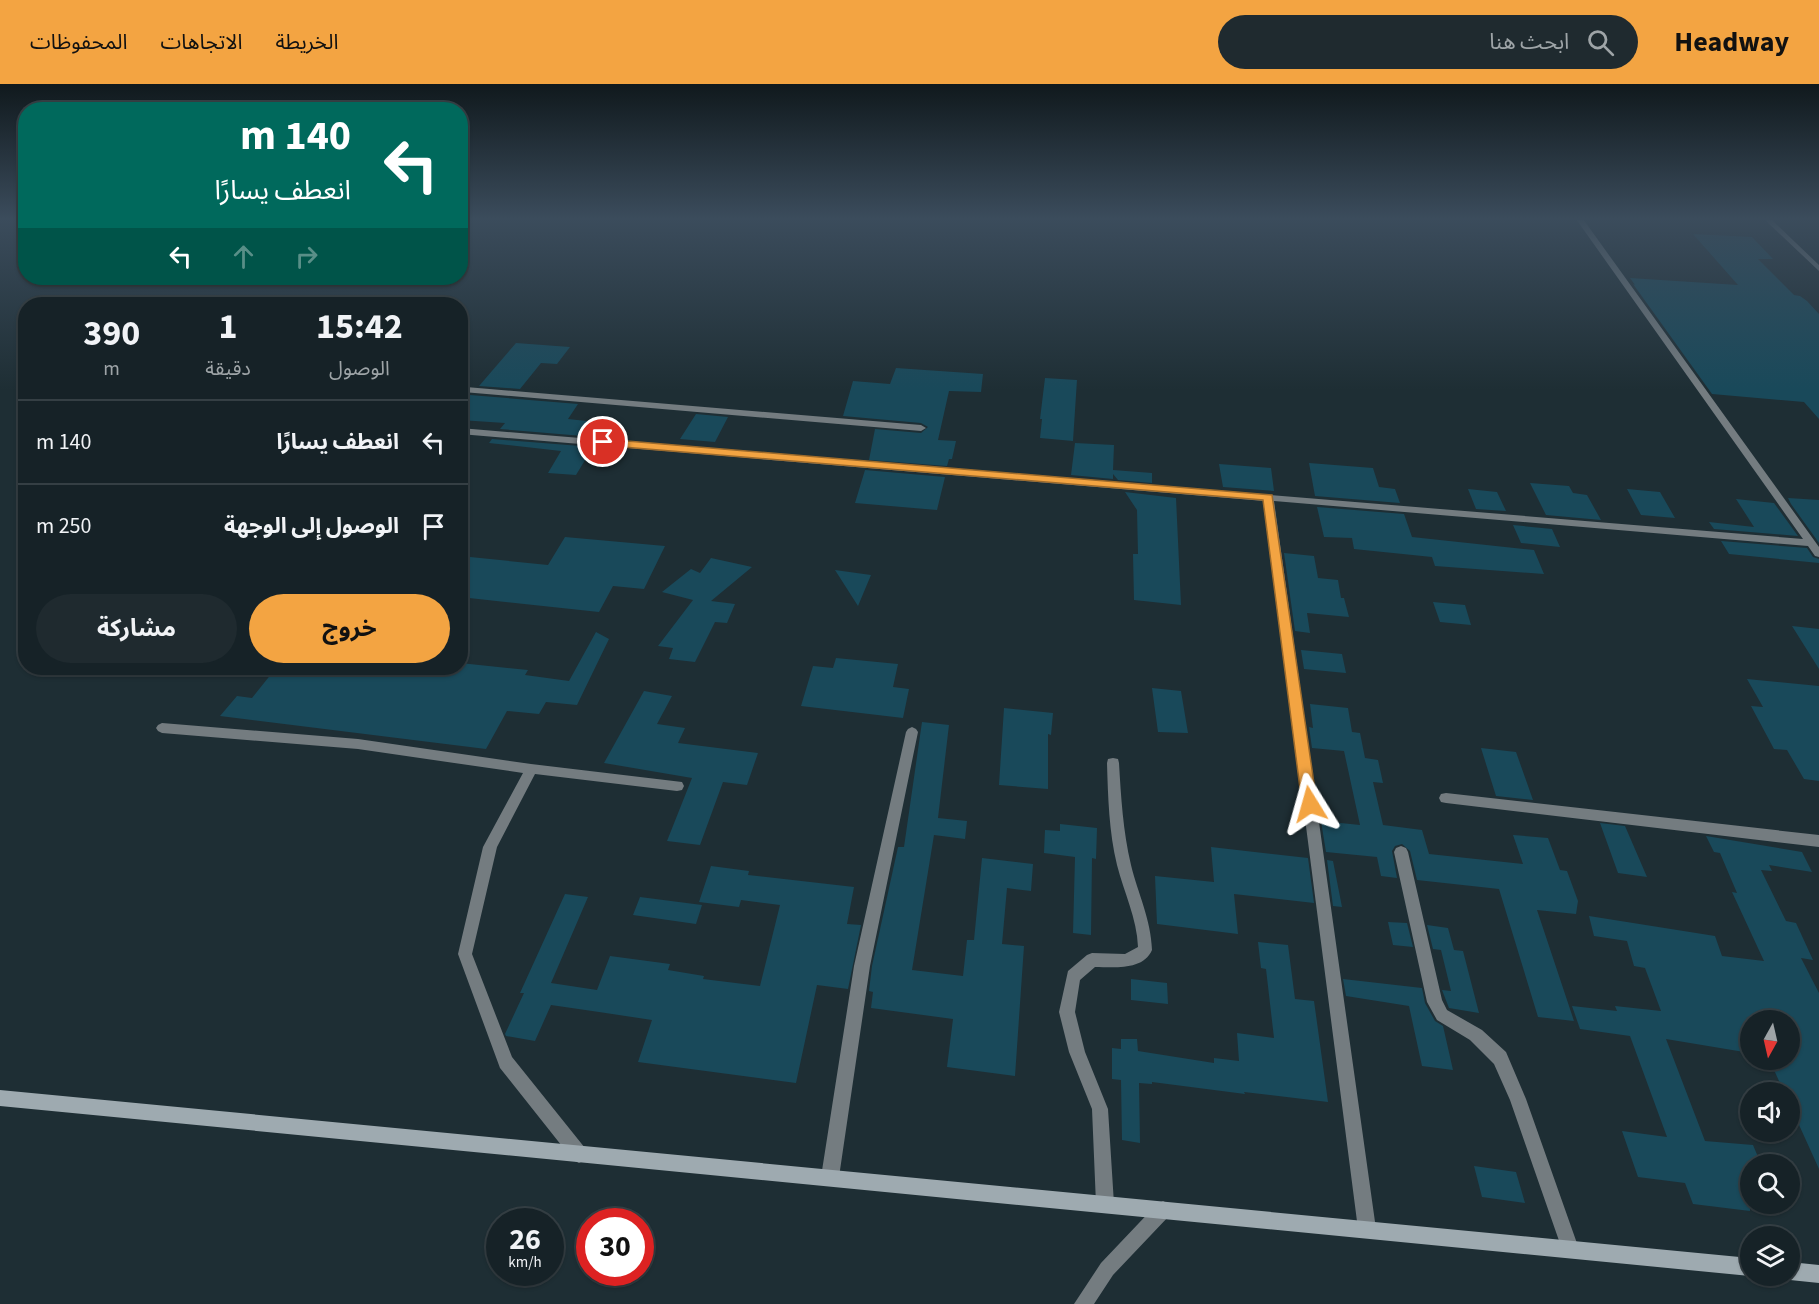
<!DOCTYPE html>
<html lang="ar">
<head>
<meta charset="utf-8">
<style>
	body { margin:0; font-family:"Source Sans 3","Noto Sans Arabic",sans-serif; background:#1f2a2f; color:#f1f3f6; direction:rtl; height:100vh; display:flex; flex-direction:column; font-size:22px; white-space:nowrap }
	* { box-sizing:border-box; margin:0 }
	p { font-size:20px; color:#9ea4a7 }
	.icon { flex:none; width:33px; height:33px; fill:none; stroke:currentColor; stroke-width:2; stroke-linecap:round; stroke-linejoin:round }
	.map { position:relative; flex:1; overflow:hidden; direction:ltr }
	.side { position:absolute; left:18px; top:213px; width:450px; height:378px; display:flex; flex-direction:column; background:#162227; border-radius:24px; box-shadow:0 2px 4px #0004,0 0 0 2px #353f44; direction:rtl }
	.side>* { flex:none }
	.hud { position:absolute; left:18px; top:18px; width:450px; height:183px; border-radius:24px; box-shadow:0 2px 4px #0004,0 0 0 2px #353f44; direction:rtl; background:#00695c; color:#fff; overflow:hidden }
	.needle { width:39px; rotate:188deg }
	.buttons { position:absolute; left:1740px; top:926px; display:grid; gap:12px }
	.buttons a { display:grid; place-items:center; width:60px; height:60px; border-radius:50%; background:#162227; box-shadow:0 2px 4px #0004,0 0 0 2px #353f44; font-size:30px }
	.speed { position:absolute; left:486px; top:1124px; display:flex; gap:12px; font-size:30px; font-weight:700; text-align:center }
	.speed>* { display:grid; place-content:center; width:78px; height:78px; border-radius:50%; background:#162227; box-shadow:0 2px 4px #0004,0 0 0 2px #353f44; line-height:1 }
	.speed small { font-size:15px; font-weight:400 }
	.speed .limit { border:9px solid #d22; background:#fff; color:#111 }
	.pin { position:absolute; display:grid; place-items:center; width:51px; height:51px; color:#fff; margin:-26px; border:3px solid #fff; border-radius:50%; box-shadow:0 2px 6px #0007 }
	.me { position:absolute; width:66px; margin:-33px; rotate:352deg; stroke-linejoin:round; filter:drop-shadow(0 0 4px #0008) }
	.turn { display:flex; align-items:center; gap:21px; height:126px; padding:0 18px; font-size:27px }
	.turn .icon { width:78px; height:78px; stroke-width:2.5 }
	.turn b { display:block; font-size:42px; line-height:51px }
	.lanes { display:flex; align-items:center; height:57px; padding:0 18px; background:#0003; justify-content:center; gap:30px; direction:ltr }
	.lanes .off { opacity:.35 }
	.eta { display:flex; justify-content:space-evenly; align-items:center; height:102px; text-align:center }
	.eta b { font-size:36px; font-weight:700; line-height:42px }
	.action { display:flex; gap:12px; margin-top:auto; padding:12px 18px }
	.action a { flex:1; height:69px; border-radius:36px; background:#f3a442; color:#111; font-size:24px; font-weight:700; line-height:69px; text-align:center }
	.action a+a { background:#1f2a2f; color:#f1f3f6 }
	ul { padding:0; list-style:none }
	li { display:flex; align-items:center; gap:18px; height:84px; padding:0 18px; border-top:2px solid #353f44 }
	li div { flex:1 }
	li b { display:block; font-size:22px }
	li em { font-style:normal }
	header { display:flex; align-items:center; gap:36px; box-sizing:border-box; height:84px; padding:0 30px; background:#f3a442; color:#111 }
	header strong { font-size:28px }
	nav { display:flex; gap:33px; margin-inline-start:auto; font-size:21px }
	.search { width:420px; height:54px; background:#1f2a2f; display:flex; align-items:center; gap:15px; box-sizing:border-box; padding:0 21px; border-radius:33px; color:#9ea4a7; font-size:22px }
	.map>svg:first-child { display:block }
	.building { fill:#19495a }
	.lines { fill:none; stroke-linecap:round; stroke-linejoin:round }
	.minor { fill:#747c80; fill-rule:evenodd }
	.secondary { fill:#9eaab0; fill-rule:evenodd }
	.route { fill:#f3a442; stroke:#9e6b2b; stroke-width:1.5 }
</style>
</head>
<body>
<header>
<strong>Headway</strong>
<div class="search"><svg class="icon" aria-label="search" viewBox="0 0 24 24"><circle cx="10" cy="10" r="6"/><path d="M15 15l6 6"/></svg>ابحث هنا</div>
<nav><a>الخريطة</a><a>الاتجاهات</a><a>المحفوظات</a></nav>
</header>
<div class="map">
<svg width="1819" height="1220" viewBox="0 0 1819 1220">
	<rect width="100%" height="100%" fill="#1e2e34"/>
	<path class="building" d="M1693 150 1752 153 1773 175H1758L1794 211 1800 212 1807 217 1819 230V335L1804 318 1712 310 1633 200 1635 201 1630 194 1738 201Z
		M516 259 570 263 557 280 541 279 520 305 479 302Z
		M896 284 983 290 981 308 949 307 938 356 956 357 952 375H949L947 382 869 376 875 345 921 349 928 343 921 339 843 332 853 297 890 300Z
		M1045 294 1077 296 1073 357 1040 354 1042 335H1040Z
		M470 311 578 320 568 335 605 339 595 353 500 345 505 339 460 336V323Z
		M696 330 728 333 715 358 680 355Z
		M492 355 593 363 576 391 548 389 561 367 489 359Z
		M1075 359 1114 361 1113 386 1152 389V399L1118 396 1113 390V395L1071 391Z
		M1309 379 1373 384 1379 403 1395 405 1400 419 1315 412Z
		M1219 380 1271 384 1274 407 1223 403Z
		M865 386 945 393 937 426 855 419Z
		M1530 399 1569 402 1573 409 1587 411 1601 436 1546 431Z
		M1468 405 1497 408 1506 427 1476 425Z
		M1627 405 1660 408 1675 434 1641 431Z
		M1125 408 1176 414 1181 521 1134 516 1133 470H1138L1137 426Z
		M1788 414 1819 416V459L1791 420Z
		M1736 415 1774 419 1798 452 1714 445 1709 438 1754 443Z
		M1317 423 1404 430 1412 453 1534 466 1544 490 1435 482 1432 473 1354 465 1352 454 1324 453Z
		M1513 441 1552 445 1560 463 1521 459Z
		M565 453 665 462 644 505 613 502 599 528 460 513V472L548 481Z
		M1721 457 1807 464 1813 473 1819 475V479L1729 470Z
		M1284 469 1314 472 1318 494 1338 496 1341 514H1344L1349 533 1307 529 1310 549 1295 547Z
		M711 474 752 483 711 517 735 520 727 539 715 538 695 578 669 575 673 564 658 562 693 516 662 508 691 485 700 489Z
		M835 486 871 491 858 522Z
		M1433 518 1465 521 1471 541 1440 538Z
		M1792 542 1819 545V585Z
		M596 548 609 555 577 621 546 618 539 630 507 627 486 665 220 632 237 612 252 614 276 584H460V579L528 586 525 591 569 597Z
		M1301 566 1342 570 1346 589 1304 585Z
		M836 574 898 580 893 603 909 605 903 634 801 622 813 582 833 584Z
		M1747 595 1819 602V697L1804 695 1787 666 1774 665 1751 622 1763 623Z
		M1152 604 1181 607 1188 649 1158 648Z
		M644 607 672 612 657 640 685 644 678 659 758 669 747 701 723 698 700 761 667 757 692 694 604 679Z
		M1310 620 1348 624 1352 648 1360 649 1365 674 1378 676 1383 699 1373 698 1383 741 1422 746 1429 770 1523 780 1513 751 1548 754 1560 786 1567 787 1578 817 1576 830 1537 826 1574 937 1538 933 1499 805 1417 796 1410 767 1402 760 1395 762 1392 767 1397 794 1381 792 1377 773 1326 768 1321 737 1360 741 1344 667 1312 664 1309 643 1313 644Z
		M1004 624 1053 629 1051 651 1048 650V705L999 701Z
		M922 638 949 641 938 734 967 737 965 755 934 751 912 886 963 892 967 856H974L982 774 1033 780 1031 807 1007 804 1002 860 1024 862 1015 992 947 983 953 935 871 924 873 908 869 907 872 882 898 763H904Z
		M1481 664 1516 668 1533 716 1496 712Z
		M1600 739 1625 742 1647 793 1618 789Z
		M1060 740 1097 744 1096 775 1092 774 1091 851 1073 849 1075 773 1044 769 1045 746 1060 747Z
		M1706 752 1802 768 1812 788 1769 781 1772 787 1761 786 1786 837 1796 839 1813 876 1801 874 1819 909V1085L1790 1021V1008H1784L1770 977 1790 980V936L1750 935V969L1666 955 1705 1057 1753 1061 1761 1080H1750V1127L1693 1120 1685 1099 1638 1093 1622 1047 1667 1053 1630 952 1580 945 1572 922 1617 927 1615 922 1661 927 1645 884 1634 882 1627 857 1594 852 1589 832 1715 852 1722 872 1764 877 1732 808 1737 809 1720 769 1714 768Z
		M1211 763 1308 774 1314 819 1234 810 1238 850 1157 840 1155 792 1214 798Z
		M1327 776 1333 777 1342 823 1333 822Z
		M711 782 749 787 748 791 854 803 847 840 861 841 848 905 817 901 796 999 638 978 652 936 599 928 551 921 535 957 506 952 505 950 524 909H520L565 810 588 813 551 899 597 906 610 872 670 880 668 886 704 892 703 895 760 902 780 821 741 816 739 823 699 818Z
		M640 813 702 821 696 840 633 831Z
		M1388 838 1407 839 1413 863 1393 861Z
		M1427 841 1448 844 1454 866 1463 867 1479 929 1449 924 1442 906 1451 907 1441 866 1433 865Z
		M1258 858 1288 861 1295 915 1314 917 1328 1018 1244 1008 1245 1010 1152 998V1000L1139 999 1140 1059 1122 1056 1121 996 1112 995V964L1121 965V955H1137L1138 967 1214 979V974L1239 977 1237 949 1274 954 1266 885 1261 884Z
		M1131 895 1167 899 1168 920 1131 916Z
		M1343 895 1422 904 1425 919 1435 937 1443 942 1453 986 1422 982 1409 922 1346 912Z
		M1474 1082 1516 1088 1525 1119 1482 1113Z"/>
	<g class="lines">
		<path class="minor" d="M1576 135H1583L1819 463V473L1815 472 1808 462 1274 417 1376 1145 1373 1151 1367 1154 1361 1151 1358 1145 1264 417 460 350V344L1803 455Z
			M1764 135H1771L1819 181V187Z
			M466 303 921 341 926 344 921 347 463 308V304Z
			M162 639 358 655 531 680 682 698 684 702 682 706 677 707 535 690 497 763 472 870 512 973 585 1064 588 1070 585 1076 579 1079 573 1076 500 984 458 870 483 763 523 689 358 665 162 649 158 647 156 644 158 641Z
			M912 643 916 645 918 648 870 882 839 1093 836 1099 830 1102 824 1099 821 1093 854 882 906 648 908 645Z
			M1113 674 1118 675 1119 679C1121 713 1123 747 1131 781 1138 810 1151 835 1152 866 1143 887 1113 883 1095 883L1080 896 1075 928 1085 968 1108 1025 1114 1120 1111 1126 1105 1129 1099 1126 1096 1120 1092 1025 1069 968 1059 928 1068 887 1087 871 1092 869 1125 870 1138 863C1137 834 1124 809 1117 781 1109 748 1108 713 1107 679L1108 675Z
			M1446 709 1819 751V763L1446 719 1441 718 1439 714 1441 710Z
			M1401 762 1406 764 1408 768 1442 916 1447 926 1482 946 1506 968 1526 1015 1579 1165 1576 1171 1570 1174 1564 1171 1510 1016 1494 980 1470 956 1437 936 1427 918 1394 768 1396 764Z
			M1163 1117 1169 1120 1172 1126 1169 1132 1113 1191 1094 1220H1074L1101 1179 1157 1120Z"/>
		<path class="secondary" d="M0 1006 1750 1174V1191H1753L1750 1192 0 1022Z
			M1790 1178 1819 1181V1199L1790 1196 1783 1194 1782 1191H1790Z"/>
	</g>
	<linearGradient id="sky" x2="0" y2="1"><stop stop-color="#10191d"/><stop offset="0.44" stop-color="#3b4c5c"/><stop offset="1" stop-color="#3b4c5c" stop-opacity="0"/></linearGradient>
	<rect width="1819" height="306" fill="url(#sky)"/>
	<path class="route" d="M603 355 1272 411 1317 720 1315 725H1304L1302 720 1263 416 599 361V356Z"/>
</svg>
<div class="buttons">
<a><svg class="needle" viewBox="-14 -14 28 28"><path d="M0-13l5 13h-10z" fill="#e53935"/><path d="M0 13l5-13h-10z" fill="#9ea4a7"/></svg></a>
<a><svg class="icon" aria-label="sound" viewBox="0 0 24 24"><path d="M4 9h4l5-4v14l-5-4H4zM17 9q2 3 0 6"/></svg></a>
<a><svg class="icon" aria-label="search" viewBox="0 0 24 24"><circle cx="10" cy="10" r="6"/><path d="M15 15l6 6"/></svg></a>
<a><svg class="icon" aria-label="layers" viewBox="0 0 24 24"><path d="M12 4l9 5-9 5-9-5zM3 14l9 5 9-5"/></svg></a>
</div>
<div class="speed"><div>26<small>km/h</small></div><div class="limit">30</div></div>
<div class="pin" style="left:603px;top:358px;background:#d93025"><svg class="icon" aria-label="arrive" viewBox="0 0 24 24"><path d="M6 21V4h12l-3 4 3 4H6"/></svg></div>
<svg class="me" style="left:1310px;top:720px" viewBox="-20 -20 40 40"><path d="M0-17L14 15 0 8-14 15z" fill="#f3a442" stroke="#fff" stroke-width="4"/></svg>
<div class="hud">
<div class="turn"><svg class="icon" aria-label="left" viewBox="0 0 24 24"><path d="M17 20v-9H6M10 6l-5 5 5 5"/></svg><div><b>140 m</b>انعطف يسارًا</div></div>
<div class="lanes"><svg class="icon" aria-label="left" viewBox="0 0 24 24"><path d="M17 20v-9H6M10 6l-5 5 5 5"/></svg><svg class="icon off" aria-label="ahead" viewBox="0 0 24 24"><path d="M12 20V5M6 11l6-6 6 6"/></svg><svg class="icon off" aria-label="right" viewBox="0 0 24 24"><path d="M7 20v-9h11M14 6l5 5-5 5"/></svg></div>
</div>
<section class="side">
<div class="eta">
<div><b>15:42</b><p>الوصول</p></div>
<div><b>1</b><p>دقيقة</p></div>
<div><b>390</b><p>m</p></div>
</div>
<ul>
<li><svg class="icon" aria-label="left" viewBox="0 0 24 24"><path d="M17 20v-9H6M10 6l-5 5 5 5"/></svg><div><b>انعطف يسارًا</b></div><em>140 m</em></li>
<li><svg class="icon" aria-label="arrive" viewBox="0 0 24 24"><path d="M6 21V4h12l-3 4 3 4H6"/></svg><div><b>الوصول إلى الوجهة</b></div><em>250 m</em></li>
</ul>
<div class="action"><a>خروج</a><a>مشاركة</a></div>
</section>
</div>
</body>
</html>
